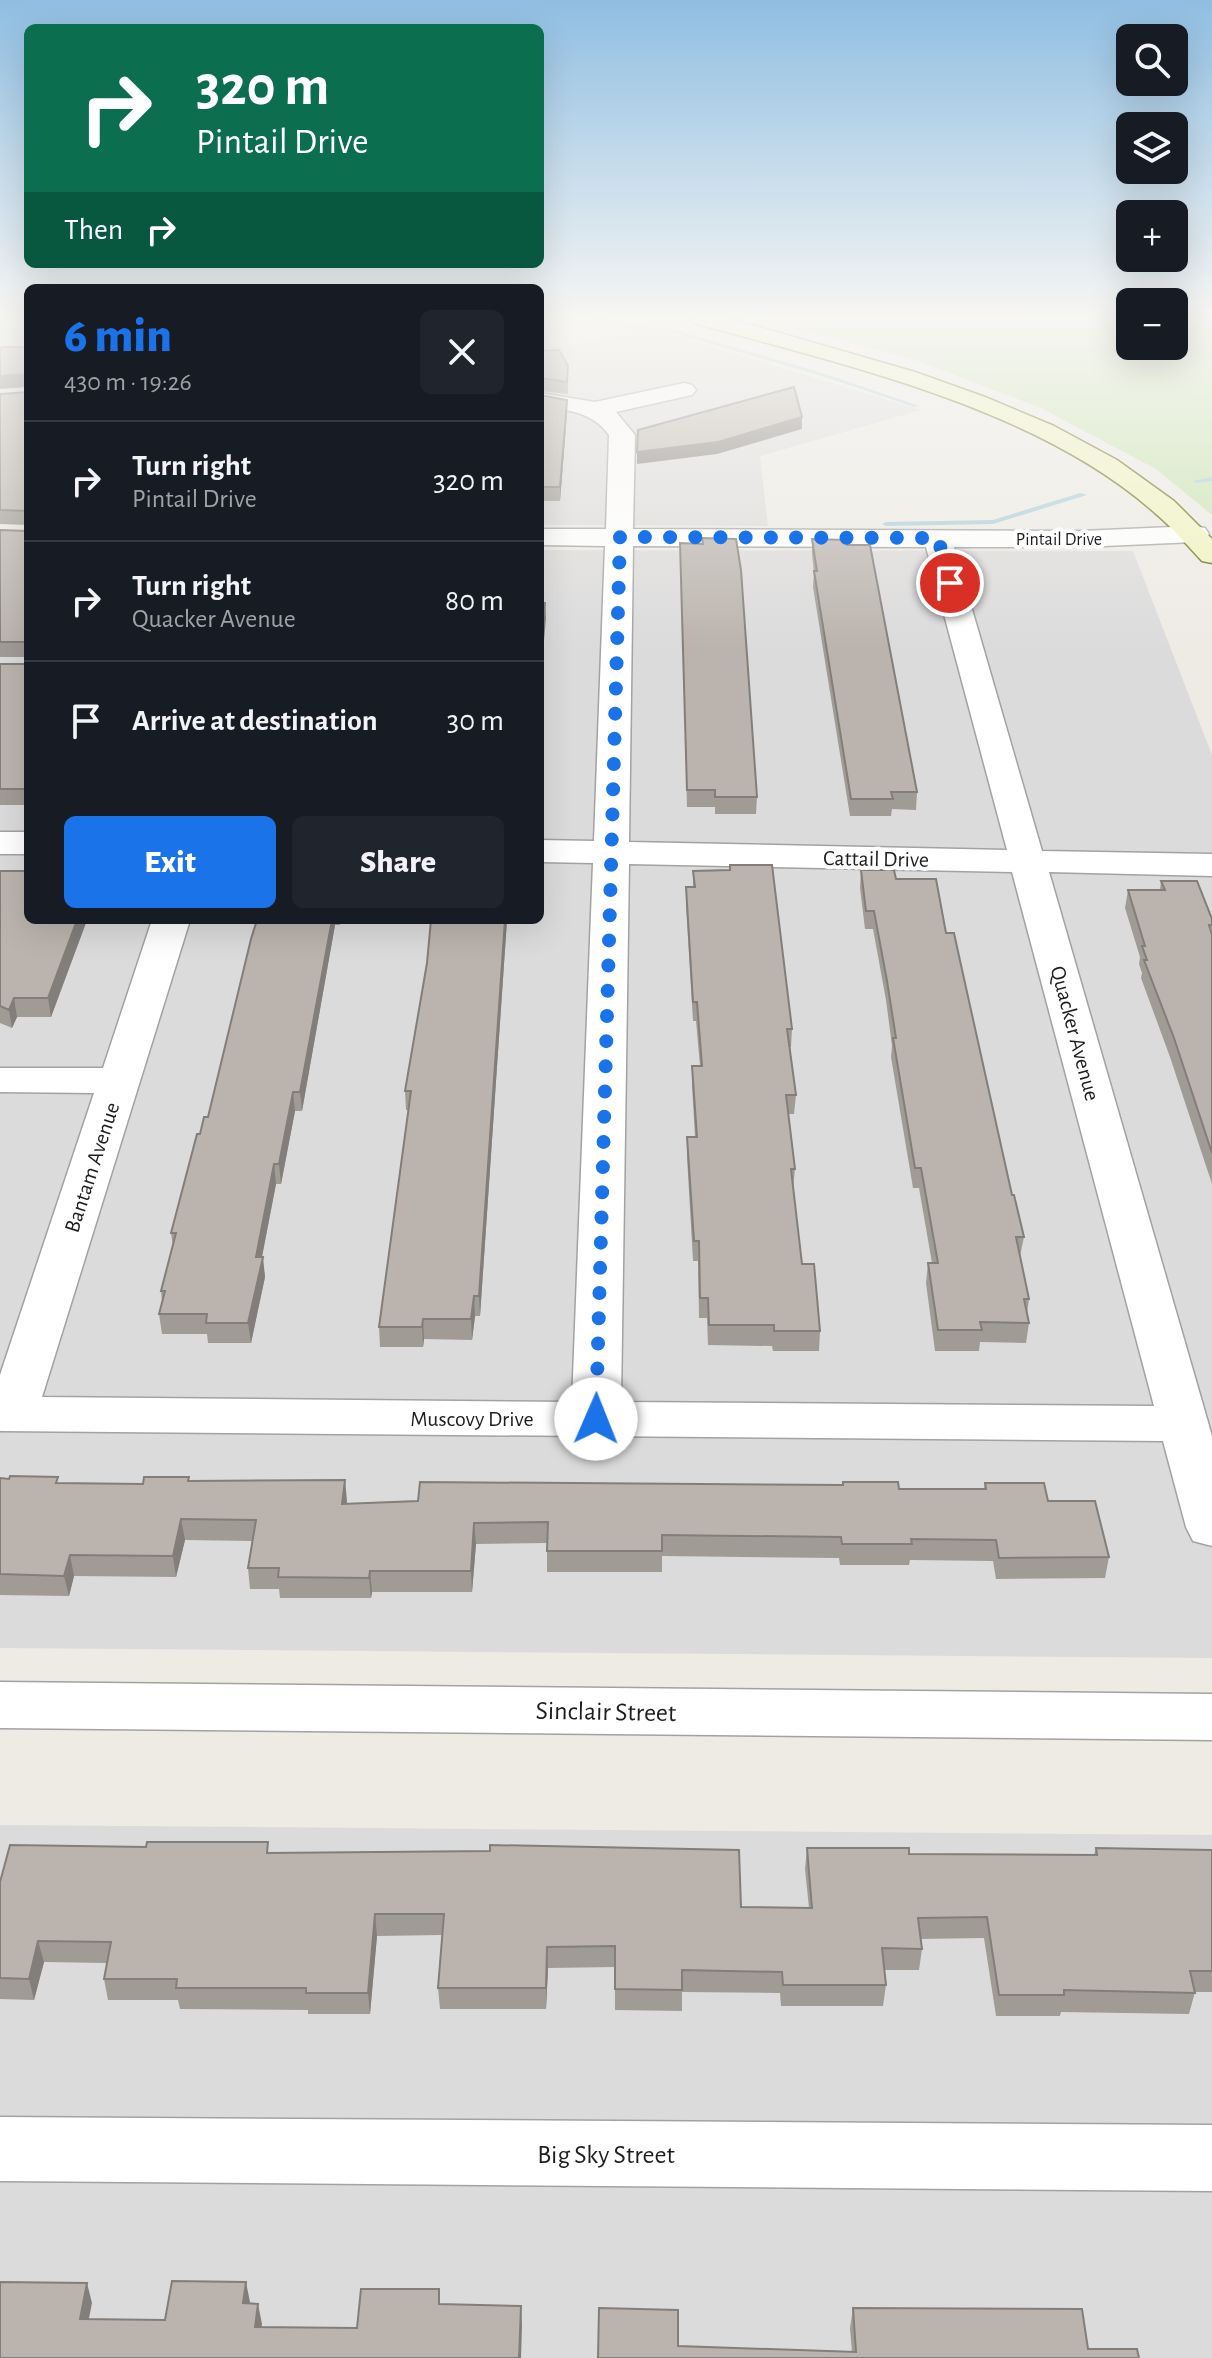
<!DOCTYPE html>
<html lang="en">
<head>
<meta charset="utf-8">
<style>
	body { margin:0; font-family:"Alegreya Sans",sans-serif; background:#20242c; color:#f1f3f6; height:100vh; display:flex; flex-direction:column; font-size:30px; white-space:nowrap }
	* { box-sizing:border-box; margin:0 }
	p { font-size:26px; color:#9ea1a6 }
	.icon { flex:none; width:44px; height:44px; fill:none; stroke:currentColor; stroke-width:2; stroke-linecap:round; stroke-linejoin:round }
	.map { position:relative; flex:1; overflow:hidden }
	.panel { position:absolute; left:24px; top:284px; width:520px; height:640px; display:flex; flex-direction:column; background:#171b24; border-radius:12px; box-shadow:0 8px 32px #0002 }
	.panel>* { flex:none }
	.banner { position:absolute; left:24px; top:24px; width:520px; height:244px; border-radius:12px; box-shadow:0 8px 32px #0002; background:#0b6e4f; color:#fff; overflow:hidden }
	.controls { position:absolute; left:1116px; top:24px; display:grid; gap:16px }
	.controls a { display:grid; place-items:center; width:72px; height:72px; border-radius:12px; background:#171b24; box-shadow:0 8px 32px #0002; font-size:40px }
	.pin { position:absolute; display:grid; place-items:center; width:68px; height:68px; color:#fff; margin:-34px; border:4px solid #fff; border-radius:50%; box-shadow:0 2px 8px #0007 }
	.me { position:absolute; width:88px; margin:-44px; rotate:1deg; stroke-linejoin:round; filter:drop-shadow(0 0 6px #0008) }
	.turn { display:flex; align-items:center; gap:28px; height:168px; padding:0 40px; font-size:36px }
	.turn .icon { width:104px; height:104px; stroke-width:2.5 }
	.turn b { display:block; font-size:56px; line-height:68px }
	.then { display:flex; align-items:center; height:76px; padding:0 40px; background:#0003; gap:16px; font-size:30px }
	.round { display:grid; place-items:center; flex:none; width:84px; height:84px; border-radius:12px; background:#20242c }
	.head { display:flex; align-items:center; justify-content:space-between; height:136px; padding:0 40px }
	h1 { font-size:48px; font-weight:800; line-height:60px; color:#1a73e8 }
	.primary-button { display:flex; gap:16px; margin-top:auto; padding:16px 40px }
	.primary-button a { flex:1; height:92px; border-radius:12px; background:#1a73e8; color:#fff; font-size:32px; font-weight:800; line-height:92px; text-align:center }
	.primary-button a+a { background:#20242c; color:#f1f3f6 }
	ul { padding:0; list-style:none }
	li { display:flex; align-items:center; gap:24px; height:120px; padding:0 40px; border-top:2px solid #363941 }
	li div { flex:1 }
	li b { display:block; font-size:30px }
	li em { font-style:normal }
	.map>svg:first-child { display:block }
	.residential { fill:#dcdbdb }
	.grass { fill:#c9e4af }
	.park { fill:#c6f5ca }
	.lines { fill:none; stroke-linecap:round; stroke-linejoin:round }
	.stream { fill:#a9cdd8; fill-rule:evenodd }
	.street-casing { stroke:#a2a2a2; stroke-width:3 }
	.secondary-casing { stroke:#616d0e; stroke-width:3 }
	.street { fill:#fff; fill-rule:evenodd }
	.secondary { fill:#f1f4be; fill-rule:evenodd }
	.wall { fill:#a19b96 }
	.shaded-wall { fill:#837e7a }
	.building { fill:#bbb4ae; stroke:#837e7a; stroke-width:2 }
	.route { stroke:#1a73e8; stroke-width:14; stroke-dasharray:0 25.2 }
	.labels { text-anchor:middle; stroke-width:8; stroke-linejoin:round; paint-order:stroke }
	.far-street-label { font-size:18px; fill:#1e1e1e; stroke:#fff }
	.street-label { font-size:22px; fill:#1e1e1e; stroke:#fff }
	.near-street-label { font-size:26px; fill:#1e1e1e; stroke:#fff }
</style>
</head>
<body>
<div class="map">
<svg width="1212" height="2358" viewBox="0 0 1212 2358">
	<rect width="100%" height="100%" fill="#eeebe5"/>
	<path class="residential" d="M658 330 921 410 760 456 768 526 540 525V345L558 347Z
		M0 548H28V920H540V550L1133 551 1212 755V1658L0 1648Z
		M0 1825 1212 1835V2358H0Z"/>
	<path class="grass" d="M757 318H1130V346H1174V318H1212V515L1156 469 1041 408 921 362Z"/>
	<path class="park" d="M0 318H28V339H0Z"/>
	<g class="lines">
		<path class="stream" d="M551 318H561L540 326V322Z
			M590 318H603L635 325 668 328 829 375 919 406 914 407 825 377 666 331 635 329Z
			M1212 477V481L1196 483 1192 481Z
			M1080 493 1087 495 993 524 886 526 882 524 886 522 993 520Z"/>
		<g class="street-casing">
			<path id="street" d="M684 383 692 385 696 390 692 395 616 412 635 435 633 529 1081 531 1195 526 1205 528 1209 534 1205 540 1195 542 1081 547H954L1042 851 1212 854V876L1049 872 1212 1436V1546L1193 1541 1186 1527 1163 1441 0 1431V1375L94 1093 0 1092V1068H103L152 920H190L42 1397 572 1402 593 863 540 862V840L594 841 605 546 540 545V529H606L609 435C593 412 566 409 540 407V393L595 402ZM633 546 926 547 1007 850 629 842ZM629 864 1012 872 1154 1406 621 1402Z
				M0 832H28V854H0Z
				M0 1682 1212 1694V1740L0 1728Z
				M0 2117 1212 2125V2191L0 2181Z"/>
		</g>
		<g class="secondary-casing">
			<path id="secondary" d="M691 318H728L915 372 985 397 1054 426 1117 460 1174 501 1212 539V563L1202 561C1187 545 1172 527 1155 513 1036 407 844 365 694 323Z"/>
		</g>
		<use href="#street" class="street"/>
		<use href="#secondary" class="secondary"/>
	</g>
	<path class="wall" d="M540 351 568 378V394L540 391Z
		M28 392V805H0V664H28V657H0V530L28 531V525L0 524V394Z
		M540 395 567 400V413L560 501H540Z
		M812 539 917 792 916 810 892 809 891 816H850L813 587 814 573 812 554Z
		M680 543 757 797 756 814H715V807H687Z
		M730 865 792 1029 791 1047H790L796 1095 794 1114H788L795 1169 793 1188 802 1264 820 1331 819 1351H773L772 1346 708 1345 707 1318H699L698 1261H693L687 1157V1137H695L692 1085V1066H700L696 1021H693L686 905V887H693V871L729 870Z
		M861 870 896 879 946 933 1012 1195 1024 1237 1020 1256 1029 1299 1027 1313 1029 1323 1026 1343 980 1342 979 1351H935L926 1283 928 1263H932L919 1188H913L891 1057 892 1046 886 1000 873 929H865L860 888Z
		M0 871 87 920 51 1017H17L12 1028 0 1023Z
		M1161 881 1212 919V1184L1170 1057 1141 978 1142 973 1139 964 1140 957 1125 908 1128 890H1160Z
		M257 920H341L340 925H335L302 1111H295L281 1184H276L262 1257 265 1277 251 1343H208L207 1334H162L159 1314 162 1302 161 1291 173 1246 171 1233 200 1134 208 1117Z
		M507 920 480 1316H475L472 1340 424 1339 423 1347H380L379 1327 408 1110H406L405 1091Z
		M0 1478 59 1483 143 1484 190 1481 345 1480 346 1504 899 1489H984L985 1483 1048 1501 1109 1557 1105 1578 996 1579 993 1561 910 1560 909 1565H840L839 1558 662 1556V1572H547V1543L476 1544 472 1592H372L371 1598H280L279 1589H250L248 1568 252 1541 185 1540 176 1577 74 1576 69 1596 0 1595Z
		M807 1848 909 1854 1094 1855 1096 1848 1212 1850V1992H1195L1189 2014 1061 2012 1060 2016H996L984 1938 920 1939 922 1949 919 1970H884L886 1985 883 2006H781L780 1993 682 1992V2011L615 2010V1967L548 1968 546 2009H440L438 1988 442 1935 377 1936 370 2014H308V2010L180 2009 178 2000H108L104 1979 107 1963 44 1962 34 2000 0 1999V1882L270 1853 741 1907 809 1908 805 1869Z
		M853 2308 1088 2349 598 2358 678 2346 852 2352 850 2328Z"/>
	<path class="shaded-wall" d="M28 374V387L0 389V376Z
		M567 400V413L560 501V487Z
		M802 417V429L717 454 637 464V452Z
		M545 603 546 618 540 685V670Z
		M77 920H87L51 1017 48 998Z
		M332 920H335V925L302 1111 300 1092Z
		M505 920H507L480 1316 479 1296Z
		M14 998 17 1017 12 1028 9 1010Z
		M293 1092 295 1111 281 1184 279 1164Z
		M274 1164 276 1184 258 1277 256 1257Z
		M263 1257 265 1277 251 1343 248 1323Z
		M474 1296 475 1316 472 1340 471 1319Z
		M423 1319 424 1339 423 1347 422 1327Z
		M345 1480 347 1501 344 1525 342 1504Z
		M181 1519 185 1540 176 1577 173 1556Z
		M474 1523 476 1544 472 1592 471 1571Z
		M70 1555 74 1576 69 1596 64 1576Z
		M370 1571 372 1592 371 1598 369 1578Z
		M375 1914 377 1936 370 2014 368 1993Z
		M38 1941 44 1962 34 2000 29 1979Z
		M547 1947 548 1968 546 2009V1988Z
		M246 2282 250 2302 247 2324 243 2303Z
		M87 2283 92 2303 85 2339 80 2319Z
		M258 2304 262 2324 259 2347 255 2327Z
		M521 2306 522 2326 521 2358H519Z"/>
	<path class="building" d="M2 347H28V374L0 376V351Z
		M559 350 568 366 567 382 540 378V351Z
		M794 387 802 417 718 442 637 452 638 430Z
		M28 392V789H0V664H28V642H0V530L28 531V511L0 510V394Z
		M540 395 567 400 560 487H540Z
		M702 538 736 539 741 570 757 797H715V790H687L680 543 703 544Z
		M812 539 846 540 847 545H870L917 792H891L893 799H851L814 571H817Z
		M540 603H545L540 670Z
		M730 865H772L792 1029H787L796 1095H786L795 1169H791L802 1264H814L820 1331H774V1325H709L708 1298H700L699 1241H694L687 1137H697L692 1066H702L697 1002H693L686 887H695L693 871 730 870Z
		M861 870H894L896 879H936L946 933H954L957 947 1012 1195H1014L1024 1237H1016L1029 1299H1024L1029 1323 980 1322 982 1330H938L928 1263H938L921 1168H915L893 1038H896L887 981 874 911H866Z
		M0 871H28V920H77L48 998H14L9 1010 0 1006Z
		M1161 881H1197L1212 919V925H1209L1212 935V1153L1174 1038 1144 960H1147L1142 946H1145L1128 890H1165Z
		M257 920H332L300 1092H293L279 1164H274L256 1257H263L248 1323H206L207 1314H159L165 1291H161L176 1233H171L197 1134H200L204 1117H208L251 939Z
		M431 920H505L479 1296H474L471 1319H423L422 1327H379L411 1091H405L427 963Z
		M10 1476 58 1477 56 1483 143 1484 144 1477H189L188 1481 345 1480 342 1504 418 1501 420 1482 843 1485V1482H898L899 1489H986L985 1483H1044L1048 1501H1095L1109 1557 999 1558 996 1540 911 1539 912 1544H842L841 1537 662 1535V1551H547L548 1522 474 1523 471 1571H370L369 1578 278 1577 279 1568H248L256 1520 181 1519 173 1556 70 1555 64 1576 0 1574V1478L9 1479Z
		M147 1842H268L267 1853 490 1851V1845L739 1850 741 1907 812 1908 807 1848H909V1854L1097 1855 1096 1848 1212 1850V1971H1190L1195 1993 1064 1990V1995H999L987 1917 918 1918 922 1949 882 1948 886 1985H783L782 1972 682 1970V1990L615 1989V1946L547 1947 546 1988H438L444 1914H375L368 1993H306V1988H176L177 1979H104L111 1942 38 1941 29 1979 0 1978V1882L10 1845 146 1847Z
		M172 2281 246 2282 243 2303 258 2304 255 2327 357 2328 361 2289H439V2304L521 2306 519 2358H0V2282L87 2283 80 2319 165 2320Z
		M599 2308 678 2310V2346L856 2352 853 2308 1082 2309 1088 2349H1137L1139 2358H598Z"/>
	<linearGradient id="sky" x2="0" y2="1"><stop stop-color="#8fbee2"/><stop offset="0.49" stop-color="#f7f6f3"/><stop offset="1" stop-color="#f7f6f3" stop-opacity="0"/></linearGradient>
	<rect width="1212" height="648" fill="url(#sky)"/>
	<g class="lines">
		<path class="route" d="M596 1419 620 537 938 538 950 583"/>
	</g>
	<g class="labels">
		<g class="far-street-label">
			<text x="1059" y="545">Pintail Drive</text>
		</g>
		<g class="street-label">
			<text transform="translate(876 858) rotate(1)" y="8">Cattail Drive</text>
			<text transform="translate(1076 1033) rotate(75)" y="8">Quacker Avenue</text>
			<text transform="translate(91 1167) rotate(-72)" y="8">Bantam Avenue</text>
			<text x="472" y="1426">Muscovy Drive</text>
		</g>
		<g class="near-street-label">
			<text transform="translate(606 1711) rotate(1)" y="9">Sinclair Street</text>
			<text x="606" y="2163">Big Sky Street</text>
		</g>
	</g>
</svg>
<div class="controls">
<a><svg class="icon" aria-label="search" viewBox="0 0 24 24"><circle cx="10" cy="10" r="6"/><path d="M15 15l6 6"/></svg></a>
<a><svg class="icon" aria-label="layers" viewBox="0 0 24 24"><path d="M12 4l9 5-9 5-9-5zM3 14l9 5 9-5"/></svg></a>
<a>+</a>
<a>−</a>
</div>
<div class="pin" style="left:950px;top:583px;background:#d93025"><svg class="icon" aria-label="arrive" viewBox="0 0 24 24"><path d="M6 21V4h12l-3 4 3 4H6"/></svg></div>
<svg class="me" style="left:596px;top:1419px" viewBox="-20 -20 40 40"><circle r="19" fill="#fff"/><path d="M0-13L10 11 0 6-10 11z" fill="#1a73e8"/></svg>
<div class="banner">
<div class="turn"><svg class="icon" aria-label="right" viewBox="0 0 24 24"><path d="M7 20v-9h11M14 6l5 5-5 5"/></svg><div><b>320 m</b>Pintail Drive</div></div>
<div class="then">Then<svg class="icon" aria-label="right" viewBox="0 0 24 24"><path d="M7 20v-9h11M14 6l5 5-5 5"/></svg></div>
</div>
<section class="panel">
<div class="head"><div><h1>6 min</h1><p>430 m · 19:26</p></div><a class="round"><svg class="icon" aria-label="close" viewBox="0 0 24 24"><path d="M6 6l12 12M18 6L6 18"/></svg></a></div>
<ul>
<li><svg class="icon" aria-label="right" viewBox="0 0 24 24"><path d="M7 20v-9h11M14 6l5 5-5 5"/></svg><div><b>Turn right</b><p>Pintail Drive</p></div><em>320 m</em></li>
<li><svg class="icon" aria-label="right" viewBox="0 0 24 24"><path d="M7 20v-9h11M14 6l5 5-5 5"/></svg><div><b>Turn right</b><p>Quacker Avenue</p></div><em>80 m</em></li>
<li><svg class="icon" aria-label="arrive" viewBox="0 0 24 24"><path d="M6 21V4h12l-3 4 3 4H6"/></svg><div><b>Arrive at destination</b></div><em>30 m</em></li>
</ul>
<div class="primary-button"><a>Exit</a><a>Share</a></div>
</section>
</div>
</body>
</html>
